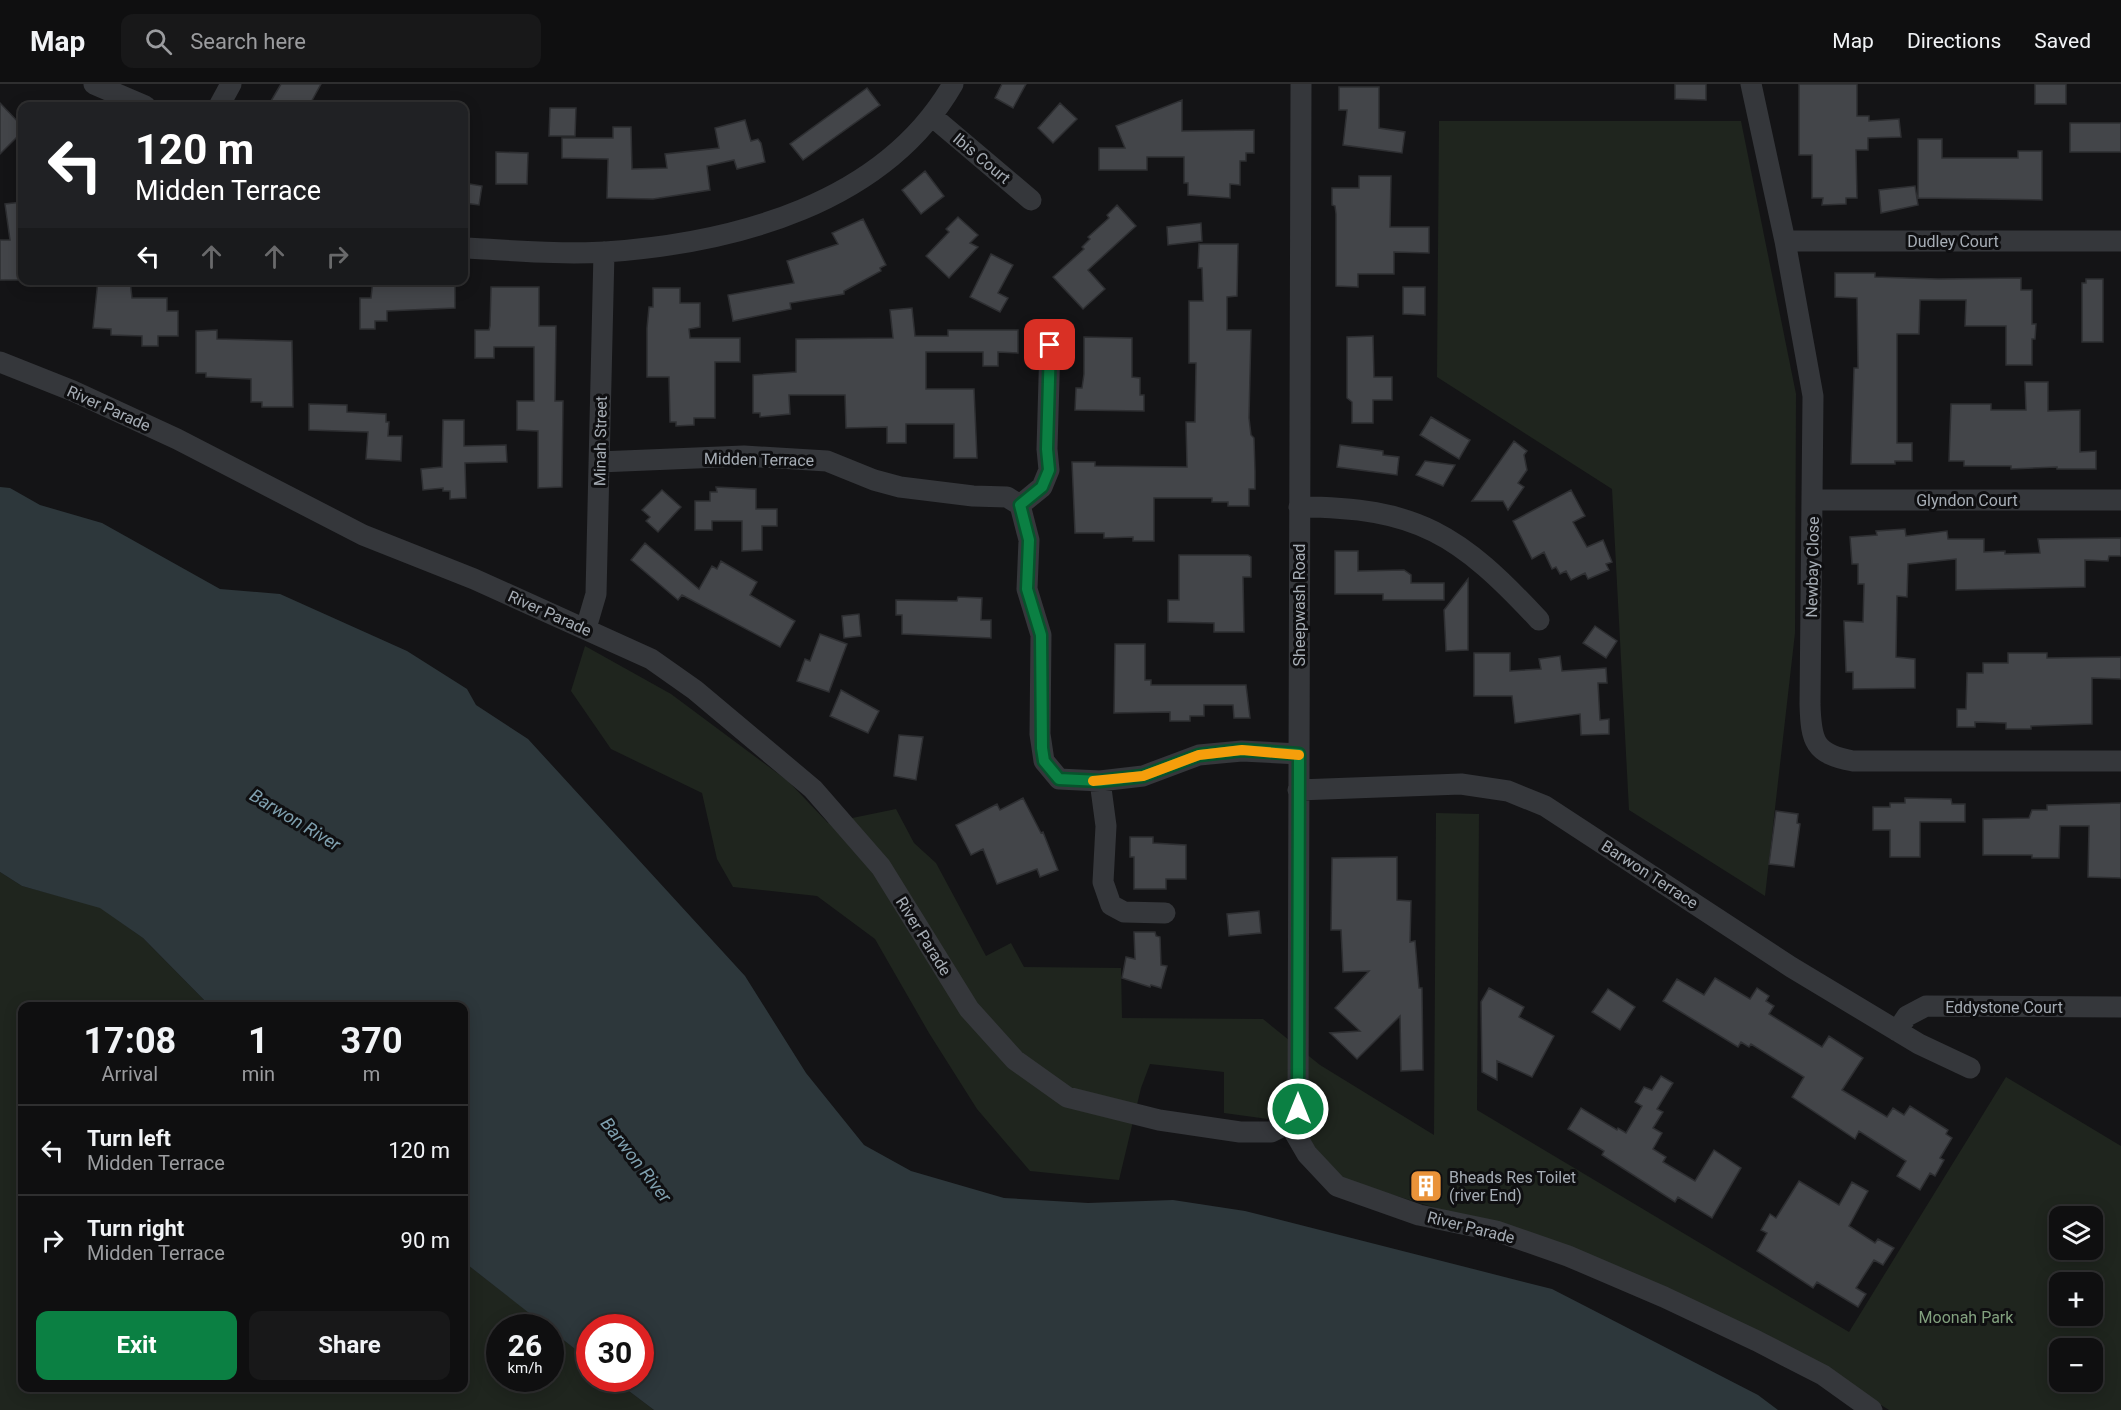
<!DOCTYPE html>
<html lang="en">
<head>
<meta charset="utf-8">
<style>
	body { margin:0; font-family:Roboto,sans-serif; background:#181819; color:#f1f3f6; height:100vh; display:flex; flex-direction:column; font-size:22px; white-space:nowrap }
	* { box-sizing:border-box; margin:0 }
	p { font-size:20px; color:#9b9c9f }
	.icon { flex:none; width:33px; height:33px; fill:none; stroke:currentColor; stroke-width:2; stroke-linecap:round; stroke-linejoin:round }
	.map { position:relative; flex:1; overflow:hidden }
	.side { position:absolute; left:18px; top:918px; width:450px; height:390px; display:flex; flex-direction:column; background:#0f0f10; border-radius:12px; box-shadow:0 3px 15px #0003,0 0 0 2px #2f2f30 }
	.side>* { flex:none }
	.banner { position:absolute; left:18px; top:18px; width:450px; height:183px; border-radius:12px; box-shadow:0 3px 15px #0003,0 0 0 2px #2f2f30; background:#202124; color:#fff; overflow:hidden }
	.fabs { position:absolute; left:2049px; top:1122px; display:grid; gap:12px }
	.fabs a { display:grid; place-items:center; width:54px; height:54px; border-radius:12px; background:#0f0f10; box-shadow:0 3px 15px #0003,0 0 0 2px #2f2f30; font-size:30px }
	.speed { position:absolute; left:486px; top:1230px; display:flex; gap:12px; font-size:30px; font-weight:700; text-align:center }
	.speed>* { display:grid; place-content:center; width:78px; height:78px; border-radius:50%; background:#0f0f10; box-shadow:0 3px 15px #0003,0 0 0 2px #2f2f30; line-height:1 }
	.speed small { font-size:15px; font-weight:400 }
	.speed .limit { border:9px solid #d22; background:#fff; color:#111 }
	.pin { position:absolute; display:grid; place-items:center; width:51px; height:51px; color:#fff; margin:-26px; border-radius:12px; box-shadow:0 3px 9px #0006 }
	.me { position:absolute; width:66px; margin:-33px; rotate:0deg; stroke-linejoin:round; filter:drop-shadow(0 0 4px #0008) }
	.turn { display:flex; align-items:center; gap:21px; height:126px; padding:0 18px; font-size:27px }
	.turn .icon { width:78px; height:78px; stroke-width:2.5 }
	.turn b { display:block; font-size:42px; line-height:51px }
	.lanes { display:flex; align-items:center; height:57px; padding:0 18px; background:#0003; justify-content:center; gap:30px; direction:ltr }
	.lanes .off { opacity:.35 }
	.eta { display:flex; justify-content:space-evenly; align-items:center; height:102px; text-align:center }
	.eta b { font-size:36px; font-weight:700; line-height:42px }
	.action { display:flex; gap:12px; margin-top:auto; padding:12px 18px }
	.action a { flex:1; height:69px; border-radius:12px; background:#0b8043; color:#fff; font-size:24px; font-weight:700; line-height:69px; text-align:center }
	.action a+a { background:#181819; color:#f1f3f6 }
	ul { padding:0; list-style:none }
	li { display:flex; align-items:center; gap:18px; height:90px; padding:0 18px; border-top:2px solid #2f2f30 }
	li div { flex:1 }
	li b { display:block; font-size:22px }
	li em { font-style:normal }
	header { display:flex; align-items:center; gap:36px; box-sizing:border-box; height:84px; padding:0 30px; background:#0f0f10; border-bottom:2px solid #2f2f30 }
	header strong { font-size:28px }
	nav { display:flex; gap:33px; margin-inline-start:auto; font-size:21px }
	.search { width:420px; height:54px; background:#181819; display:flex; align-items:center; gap:15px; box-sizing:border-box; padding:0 21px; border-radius:12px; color:#9b9c9f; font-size:22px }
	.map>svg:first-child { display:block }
	.green { fill:#1f251e; fill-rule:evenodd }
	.water { fill:#2d373b }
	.building { fill:#434549; stroke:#2e2f32; stroke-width:1.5 }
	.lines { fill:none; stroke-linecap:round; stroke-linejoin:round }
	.minor { stroke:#35373b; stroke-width:21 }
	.route-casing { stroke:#07532c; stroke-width:15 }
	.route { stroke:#0b8043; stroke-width:10 }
	.slow { stroke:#f59e0b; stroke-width:10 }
	.labels { text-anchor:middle; stroke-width:6; stroke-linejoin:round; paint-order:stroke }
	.street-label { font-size:16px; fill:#a6adb5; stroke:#0f0f11 }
	.poi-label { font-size:16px; fill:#a6adb5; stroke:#0f0f11; text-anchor:start }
	.park-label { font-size:16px; fill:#82a07e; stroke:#0f0f11 }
	.water-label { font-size:18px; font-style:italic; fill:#7fa0af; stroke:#0f0f11 }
</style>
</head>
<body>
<header>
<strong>Map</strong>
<div class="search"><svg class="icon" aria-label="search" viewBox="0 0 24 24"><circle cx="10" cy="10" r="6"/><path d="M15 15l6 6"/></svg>Search here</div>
<nav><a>Map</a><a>Directions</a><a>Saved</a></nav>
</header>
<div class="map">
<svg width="2121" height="1326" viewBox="0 0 2121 1326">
	<rect width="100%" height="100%" fill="#141416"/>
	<path class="green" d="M1439 37H1741L1796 310 1795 549 1765 812 1629 726 1612 405 1437 293Z
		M585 562 671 610 788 697 828 739 896 725 914 759 936 779 986 872 1011 859 1024 883 1121 884 1122 934 1263 935 1320 981 1434 1051 1436 729 1479 730 1477 1026 1849 1248 2006 993 2121 1062V1326H1889L1829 1288 1481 1138 1338 1094 1307 1053 1268 1035 1224 1029V988L1150 980 1141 1004 1119 1096 1030 1087 977 1025 929 949 875 855 817 812 733 803 717 775 702 709 611 665 571 607ZM2060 1132H2092V1166H2060ZM2060 1198H2092V1232H2060ZM2060 1264H2092V1298H2060Z
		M0 788 22 802 100 823 143 854 210 922H22V1304H464V1178L548 1243 500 1244V1294H550L551 1246 589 1276 590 1294 613 1295 654 1326H0Z"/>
	<path class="water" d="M0 403 10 404 40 421 102 439 220 505 280 510 407 567 467 605 476 621 528 655 745 892 806 989 864 1061 911 1087 1004 1114 1088 1119 1173 1116 1245 1127 1552 1205 1758 1311 1778 1326H654L613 1295 640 1294V1244H590L589 1276 464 1178V922H210L143 854 100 824 22 802 0 788Z"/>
	<path class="building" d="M281 0H321L309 22H268Z
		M1002 0H1026L1013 24 995 14Z
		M1675 0H1706V16L1675 15Z
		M1799 0H1857V32H1869V37L1899 35 1901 53 1868 54V66H1856L1857 114H1846V120L1822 121 1823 114H1812V71H1799Z
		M2035 0H2066V20H2035Z
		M1339 3H1379V44L1405 48 1402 69 1343 61 1347 26H1339Z
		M867 4 880 21 803 76 790 60Z
		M1182 16V47L1254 46V69H1246V77H1240V101L1230 100V114L1188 111V99H1184V73H1147V86H1099V64H1125L1116 42Z
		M0 19 22 42V48L0 70Z
		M1060 19 1077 35 1053 59 1038 44Z
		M550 24H576L575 52H549Z
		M745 36 751 57 758 55 761 59 765 78 737 85 734 76 707 82 710 106 653 115 607 114 608 75 562 74V54H613V43H631L632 85 667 84 665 70 719 64 715 44Z
		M2070 39H2121V68H2070Z
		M1918 55H1942V74H2018V67H2042V116L1918 114Z
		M496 68 528 69 527 100H496Z
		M925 87 944 112 921 130 902 106Z
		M1359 92H1391L1390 143H1429V169L1394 168V190H1358V203L1336 202V130L1335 122 1332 121V104H1359Z
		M464 99 482 102 479 121 464 119Z
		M1915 102 1918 121 1881 129 1879 106Z
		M22 118V196H0V156H10L5 120Z
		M1117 121 1136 142 1088 186 1105 205 1083 225 1053 193 1084 165 1082 163 1090 155 1088 153 1109 134 1107 131Z
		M958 133 978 151 970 159 978 163 949 194 926 172 949 148 946 145Z
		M863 135 886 181 880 184 881 187 844 207V210L790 219 791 225 733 237 728 211 794 199 787 177 838 160 832 149Z
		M1201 139 1202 157 1168 161 1167 143Z
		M1199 160H1238L1237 212 1227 213V246H1251L1249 334 1251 351 1254 354 1255 387V405H1249V422H1228V418H1212V414H1154V457H1133V453L1104 454V449H1075L1072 378H1095V382L1187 383 1186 338H1195L1196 279H1189V217H1203L1202 184H1198Z
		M991 170 1013 181 998 209 1008 214 1000 228 970 213Z
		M1835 189H1875V193L1938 195 2021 194V206H2032V240H2036L2035 255H2032V281H2006V242H1965L1966 216H1920L1919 250H1897V359H1912V377H1895V380H1851L1854 284H1858L1857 214 1835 213Z
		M2086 195H2103V258H2082V199H2086Z
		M98 196H130L132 214H167V227H178V252H158V262H142V252L111 251V245L93 244Z
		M373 196 455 199V224L387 227V237H375V245H360V214H371Z
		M491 203H539V242H556L555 317H563L562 403 538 404V347L517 346V317H534V263H494V274H475V246H489L490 242Z
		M1403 203H1425V231L1403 230Z
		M653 204H680V219H700V243L689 245 690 254H740V278H715V334H694V341L676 342V338H670L669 293H647V244L649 223H653Z
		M912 224 915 252H948V246H1018V269L998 268V282H983V268H926V305H974L977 374H954V340H906V359H887V343L846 344 845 311H789L790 330 760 333V329H753V291L796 288V255L893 254 890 226Z
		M217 246V255L292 257 293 323H262V318H251V295L206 293V289H196V247Z
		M1373 252 1374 293H1392V316H1373V339H1352V318L1347 314V253Z
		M1084 253 1132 254V293L1140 294V311H1144V327L1075 326 1076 304H1082L1084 290Z
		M2025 298H2048V327L2080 326V368L2096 367V385H2057V383L2011 385V382H1964V377H1949L1951 320H1991V326H2026Z
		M309 320 347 321V328L386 330V338H389L388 352H402L401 377 366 375 368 348 309 346Z
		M1431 333 1470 356 1459 375 1420 351Z
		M443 336H464V362L506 361 507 378 465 379 466 414 450 415V407H443V404L423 406 421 385 442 383Z
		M1514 357 1527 367 1524 371 1527 386 1518 399 1524 403 1508 426 1503 417H1472Z
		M1340 361 1383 367V371L1399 373 1397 391 1337 383Z
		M1425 377 1455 381 1443 402 1416 391Z
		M716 403 756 405V425H777V442H762V466L742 467V437H712V446H695V417H710V408H717Z
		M662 406 681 423 658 448 646 437 650 433 642 426Z
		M1571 406 1585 432 1573 438 1587 463 1603 456 1612 478 1606 480 1609 486 1588 495 1585 489 1571 496 1566 487 1560 490 1556 483 1552 485 1544 468 1532 475 1513 437Z
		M1905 445 1906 452 1947 447 1948 455H1984V468L2005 467V470L2040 469 2038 455 2121 454V472H2109L2108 477 2085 476V503L1956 506V475L1908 480 1907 513 1897 512 1896 573 1915 575V604L1853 605V588H1846L1844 537 1863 538 1864 500H1858V480H1852L1850 453 1877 451 1876 447Z
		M645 459 699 505 712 482 717 485 721 477 757 498 750 511 795 537 780 563 682 511 678 516 631 476Z
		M1335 467H1358V487L1404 486 1411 491V499H1444V516H1383V510H1335Z
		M1179 471H1248L1251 473V493H1243L1244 548H1214V539L1168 538V516H1179Z
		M1468 495V566L1446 567 1444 526Z
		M958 513 982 514 981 536H991V554L902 550V531H896V516L957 517Z
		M859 530 861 552 844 554 842 532Z
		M1595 542 1617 557 1606 574 1583 559Z
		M820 550 847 560 829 608 797 597 805 575 810 577Z
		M1115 560H1145V596H1151V601H1246L1250 634H1234L1233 621H1204V632H1190V637H1170V628L1114 629Z
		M1474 569H1510V587L1541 585 1539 575 1560 572 1562 587 1606 584 1607 599H1598L1600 636 1609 635V650L1581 651 1580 630 1515 639 1512 612H1474Z
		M2008 569H2047V574L2121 573V595L2092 594V640L2031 642V645H2006V639L1975 638V643H1957V625H1966L1967 589H1983V579H2008Z
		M841 606 879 627 868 649 830 632Z
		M899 651 923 653 916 696 894 692Z
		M1023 714 1041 749 1043 748 1058 786 1040 793 1037 785 997 800 983 765 971 771 956 741 997 720 1000 726Z
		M1905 714 1951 715 1952 720H1965V738H1920V773H1890V746H1873V723H1890V719H1905Z
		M2121 719V794L2088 793 2089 742H2060L2059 774H2032V771H1983V735L2029 734 2032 726H2047V721Z
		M1776 727 1798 730 1797 739 1800 740 1794 783 1769 780Z
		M1130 753H1153V759L1186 761V795H1166V805H1134V773H1130Z
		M1397 773V816L1411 817 1410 858 1415 857 1419 904H1422L1423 986 1401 987 1400 932 1357 975 1330 949 1360 947 1335 924 1369 887 1343 888 1341 846H1331L1332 774Z
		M1259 827 1261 849 1229 852 1227 830Z
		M1134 848H1155L1156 852 1160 853 1161 881 1167 882 1161 904 1151 901 1150 903 1122 894 1126 873 1135 875Z
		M1715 894 1750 915 1757 904 1769 912 1766 917 1774 922 1769 930 1822 963 1829 952 1863 974 1842 1006 1887 1033 1893 1024 1904 1031 1910 1022 1948 1046 1946 1050 1952 1054 1940 1074 1944 1076 1935 1092 1930 1089 1920 1106 1897 1092 1906 1077 1859 1047 1855 1055 1792 1013 1804 993 1751 960 1749 963 1741 958 1738 963 1663 917 1677 895 1704 911Z
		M1489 904 1524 923 1519 933 1554 952 1532 993 1497 977V996L1482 988 1481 918Z
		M1608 905 1635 923 1620 946 1592 928Z
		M1661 992 1673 999 1657 1025 1663 1028 1653 1044 1662 1049 1653 1065 1666 1073 1663 1078 1695 1097 1714 1066 1741 1084 1712 1134 1678 1113 1675 1118 1602 1071 1604 1067 1568 1045 1581 1024 1617 1046 1618 1044 1626 1049 1642 1022 1635 1018 1644 1003 1652 1006Z
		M1799 1097 1839 1121 1852 1098 1868 1107 1849 1142 1875 1159 1878 1155 1894 1164 1883 1181 1874 1176 1856 1204 1866 1210 1858 1223 1817 1198 1813 1204 1757 1167 1767 1149 1761 1146 1770 1130 1776 1134Z"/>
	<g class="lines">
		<path class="minor" d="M94 0 145 22
			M1751 0 1785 157 1813 312 1810 620C1811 657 1814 670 1853 677H2121
			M219 22 231 0
			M933 33 1031 116
			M1785 157H2121
			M464 164C510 166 559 171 605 168 735 159 884 120 953 0
			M0 278 73 307 177 355 363 451 474 495 651 575 695 606 813 705 881 783 969 925 1015 976 1067 1013 1159 1036 1240 1048H1271L1289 1039
			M599 378 744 372 827 377 874 396 900 403 973 412 1007 413 1020 421 1029 456 1027 505 1041 551 1040 650 1044 677 1059 695 1100 697 1143 692 1199 671 1242 667 1299 670
			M1812 416H2121
			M1020 421 1042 403 1049 386 1047 365 1050 260
			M1299 423C1418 423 1460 451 1539 536
			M586 544 596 510 604 168
			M1100 697 1106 742 1103 798 1111 821 1124 828 1165 829
			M1298 706 1461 700 1508 707 1545 722 1791 883 1919 960 1970 984
			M1897 947 1907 932 1926 922 2121 923
			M1289 1039 1298 1025 1301 0
			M1289 1039 1307 1070 1337 1102 1419 1131 1496 1147 1568 1172 1664 1213 1757 1257 1823 1291 1872 1326"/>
	</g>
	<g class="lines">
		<g class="route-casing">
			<path id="route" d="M1050 261 1047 365 1049 386 1042 403 1020 421 1029 456 1027 505 1041 551 1042 664 1044 677 1059 695 1100 697 1143 692 1199 671 1242 666 1299 670 1298 1025"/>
		</g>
		<use href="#route" class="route"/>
		<path class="slow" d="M1093 697 1143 692 1199 671 1242 666 1299 671"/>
	</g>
	<defs>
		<g id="building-square" transform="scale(1.725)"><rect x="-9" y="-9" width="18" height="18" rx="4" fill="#e99239" stroke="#0f0f11"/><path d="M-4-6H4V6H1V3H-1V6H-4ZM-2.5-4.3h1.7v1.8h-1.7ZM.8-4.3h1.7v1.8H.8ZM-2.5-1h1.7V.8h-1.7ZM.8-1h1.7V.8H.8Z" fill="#fff"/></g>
	</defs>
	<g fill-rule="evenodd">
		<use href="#building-square" x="1426" y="1102"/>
	</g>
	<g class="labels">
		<g class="street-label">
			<text transform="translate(982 74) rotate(40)" y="6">Ibis Court</text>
			<text x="1953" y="163">Dudley Court</text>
			<text transform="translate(109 324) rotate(24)" y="6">River Parade</text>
			<text transform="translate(600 357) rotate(-89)" y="6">Minah Street</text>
			<text transform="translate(759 375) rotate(1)" y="6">Midden Terrace</text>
			<text x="1967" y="422">Glyndon Court</text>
			<text transform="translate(1812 483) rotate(-89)" y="6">Newbay Close</text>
			<text transform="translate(1299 521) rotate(-90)" y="6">Sheepwash Road</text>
			<text transform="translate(550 529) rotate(24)" y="6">River Parade</text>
			<text transform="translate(1650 790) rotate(33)" y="6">Barwon Terrace</text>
			<text transform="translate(924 852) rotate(58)" y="6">River Parade</text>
			<text x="2004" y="929">Eddystone Court</text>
			<text transform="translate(1471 1143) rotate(14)" y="6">River Parade</text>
		</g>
		<g class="poi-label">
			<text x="1449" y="1099">Bheads Res Toilet<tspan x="1449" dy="18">(river End)</tspan></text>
		</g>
		<g class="park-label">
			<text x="1966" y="1239">Moonah Park</text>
		</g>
		<g class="water-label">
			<text transform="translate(295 736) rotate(31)" y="6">Barwon River</text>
			<text transform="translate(636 1076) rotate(52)" y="6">Barwon River</text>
		</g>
	</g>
</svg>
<div class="fabs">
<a><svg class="icon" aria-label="layers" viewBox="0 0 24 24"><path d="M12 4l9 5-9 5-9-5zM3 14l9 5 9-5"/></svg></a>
<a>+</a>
<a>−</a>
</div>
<div class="speed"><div>26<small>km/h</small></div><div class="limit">30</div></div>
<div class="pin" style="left:1050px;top:261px;background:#d93025"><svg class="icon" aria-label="arrive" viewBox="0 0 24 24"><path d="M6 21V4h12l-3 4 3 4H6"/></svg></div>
<svg class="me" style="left:1298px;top:1025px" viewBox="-20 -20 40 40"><circle r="17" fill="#0b8043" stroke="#fff" stroke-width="3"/><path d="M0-11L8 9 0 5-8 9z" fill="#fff"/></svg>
<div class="banner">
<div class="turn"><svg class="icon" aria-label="left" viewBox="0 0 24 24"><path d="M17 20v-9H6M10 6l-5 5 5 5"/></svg><div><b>120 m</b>Midden Terrace</div></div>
<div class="lanes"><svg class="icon" aria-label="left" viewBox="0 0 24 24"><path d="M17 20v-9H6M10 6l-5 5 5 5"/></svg><svg class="icon off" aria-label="ahead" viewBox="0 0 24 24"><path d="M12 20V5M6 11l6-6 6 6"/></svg><svg class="icon off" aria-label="ahead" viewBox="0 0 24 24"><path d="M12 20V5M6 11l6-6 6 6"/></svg><svg class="icon off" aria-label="right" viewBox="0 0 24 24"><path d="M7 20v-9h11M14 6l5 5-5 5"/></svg></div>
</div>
<section class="side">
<div class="eta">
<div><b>17:08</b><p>Arrival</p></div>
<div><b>1</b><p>min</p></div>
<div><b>370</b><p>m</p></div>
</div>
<ul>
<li><svg class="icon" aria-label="left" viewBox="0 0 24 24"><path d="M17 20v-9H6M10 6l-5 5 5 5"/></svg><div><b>Turn left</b><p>Midden Terrace</p></div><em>120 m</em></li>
<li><svg class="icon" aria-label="right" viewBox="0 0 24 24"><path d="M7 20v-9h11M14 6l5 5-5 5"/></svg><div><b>Turn right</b><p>Midden Terrace</p></div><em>90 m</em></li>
</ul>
<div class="action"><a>Exit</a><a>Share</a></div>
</section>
</div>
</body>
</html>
